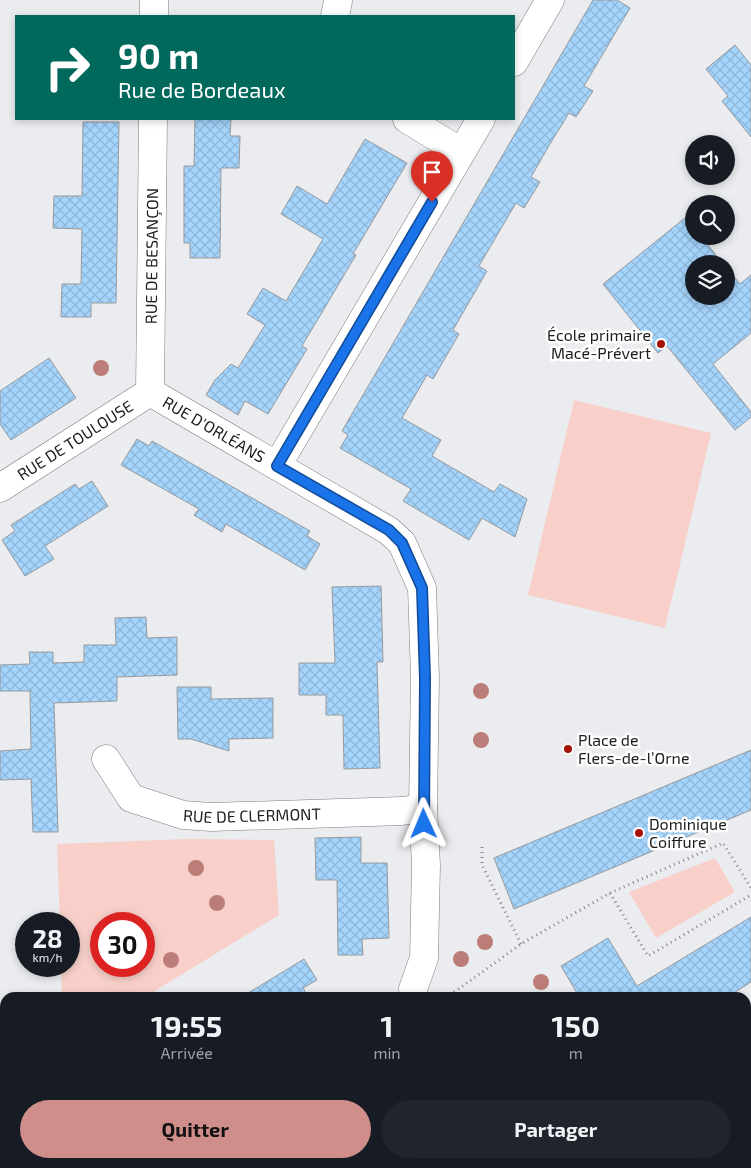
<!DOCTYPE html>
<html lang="fr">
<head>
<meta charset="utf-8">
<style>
	body { margin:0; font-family:"Exo 2",sans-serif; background:#20242c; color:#f1f3f6; height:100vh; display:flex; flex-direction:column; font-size:19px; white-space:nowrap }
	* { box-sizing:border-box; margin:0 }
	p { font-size:16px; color:#9ea1a6 }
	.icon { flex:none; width:28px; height:28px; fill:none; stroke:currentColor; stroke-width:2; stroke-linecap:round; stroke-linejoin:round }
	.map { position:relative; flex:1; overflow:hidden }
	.panel { position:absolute; left:0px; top:992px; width:751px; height:176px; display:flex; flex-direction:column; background:#171b24; border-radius:15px 15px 0 0; box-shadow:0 2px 8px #0003 }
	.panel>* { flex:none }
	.top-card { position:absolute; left:15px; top:15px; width:500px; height:105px; border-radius:0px; box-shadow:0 2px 8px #0003; background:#00695c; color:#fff; overflow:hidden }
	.tools { position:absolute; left:685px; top:135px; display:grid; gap:10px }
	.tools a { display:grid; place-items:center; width:50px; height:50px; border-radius:50%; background:#171b24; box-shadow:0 2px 8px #0003; font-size:25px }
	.speed { position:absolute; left:15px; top:912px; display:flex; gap:10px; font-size:25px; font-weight:700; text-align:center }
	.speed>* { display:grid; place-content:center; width:65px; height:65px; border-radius:50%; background:#171b24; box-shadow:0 2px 8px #0003; line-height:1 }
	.speed small { font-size:12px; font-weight:400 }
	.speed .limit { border:8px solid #d22; background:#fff; color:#111 }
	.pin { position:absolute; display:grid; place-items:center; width:42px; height:42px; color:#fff; margin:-51px -21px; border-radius:50% 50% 50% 0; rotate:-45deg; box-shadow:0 0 5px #0007 }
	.pin .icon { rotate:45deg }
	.me { position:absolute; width:55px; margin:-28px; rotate:359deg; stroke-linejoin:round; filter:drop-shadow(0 0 4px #0008) }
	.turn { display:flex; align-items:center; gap:18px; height:105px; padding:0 20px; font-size:22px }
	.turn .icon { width:65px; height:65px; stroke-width:2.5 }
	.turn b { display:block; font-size:35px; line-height:42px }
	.eta { display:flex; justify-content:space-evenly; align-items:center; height:85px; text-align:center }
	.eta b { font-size:30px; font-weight:700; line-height:35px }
	.cta { display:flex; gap:10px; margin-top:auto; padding:10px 20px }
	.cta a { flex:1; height:58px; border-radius:30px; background:#cf8e8a; color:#111; font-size:20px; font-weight:700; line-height:58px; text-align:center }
	.cta a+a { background:#20242c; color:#f1f3f6 }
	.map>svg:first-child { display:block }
	.grass { fill:#f8d0c9; fill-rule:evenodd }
	.building { fill:url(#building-cross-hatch); stroke:#989a9c }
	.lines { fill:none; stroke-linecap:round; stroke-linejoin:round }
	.lane-casing { stroke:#7c7e80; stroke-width:16 }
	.street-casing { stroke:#7c7e80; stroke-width:29 }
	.path { stroke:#848687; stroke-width:3; stroke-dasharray:1 4; stroke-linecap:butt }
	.lane { stroke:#fff; stroke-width:15 }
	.street { stroke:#fff; stroke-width:28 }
	.tree { fill:#bc7c77 }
	.route-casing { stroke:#114b97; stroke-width:12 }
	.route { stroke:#1a73e8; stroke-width:9 }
	.poi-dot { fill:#a61305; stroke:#fff; stroke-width:2 }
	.labels { text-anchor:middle; stroke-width:5; stroke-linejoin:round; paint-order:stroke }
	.street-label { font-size:16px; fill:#1c1d1d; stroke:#fff }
	.poi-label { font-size:16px; fill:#1c1d1d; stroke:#fff; text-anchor:start }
</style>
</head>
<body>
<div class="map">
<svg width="751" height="1168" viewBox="0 0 751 1168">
	<defs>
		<pattern id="building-cross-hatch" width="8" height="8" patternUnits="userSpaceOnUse" patternTransform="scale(1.25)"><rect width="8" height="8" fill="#a5d5fd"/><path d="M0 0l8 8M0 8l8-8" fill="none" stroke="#8db6d8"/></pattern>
	</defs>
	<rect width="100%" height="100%" fill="#eaecef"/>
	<path class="grass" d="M574 400 711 433 665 628 528 595Z
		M188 839 274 840 279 915 145 997H62L61 966H69V924H60L57 844ZM101 924H144V966H101Z
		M715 858 735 892 656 938 629 892Z"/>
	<path class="building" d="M593 0H617L630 8 584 86 593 91 576 117 569 113 550 144 531 177 540 182 524 208 516 203 479 266 487 271 453 330 459 334 433 379 427 375 402 418 441 440 432 456 494 492 500 484 527 499 515 537 482 518 469 540 403 501 411 489 340 448 348 435 342 431Z
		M735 45 751 65V137L722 101 728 96 706 69Z
		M195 119H231L230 136H240L239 168H221L220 258H190V243H184V166H194Z
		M83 122H119L116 303H91V317H61L62 284H81L82 229 53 228 54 196H82Z
		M365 139 407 163 353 254 356 255 302 346 307 349 268 414 245 401 238 415 206 395 215 380 231 364 238 368 265 325 247 314 263 288 286 301 323 239 281 214 297 186 327 204Z
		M685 218 694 228V236H701L723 264H694V296H726V267L740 284 751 275V333L713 364 751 412V417L735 430 667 346 658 353 603 284Z
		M49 358 76 398 11 440 0 424V391Z
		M137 439 149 446 152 441 310 531 307 536 320 544 305 570 226 524 222 532 194 515 199 509 121 465Z
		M92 481 108 506 45 546 54 559 25 576 2 540 15 531 11 525 75 484 79 489Z
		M381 586 383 662H377L380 768 344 769 343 715H326V695H299V663H335L332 587Z
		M146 617 147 638 177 637V675L117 677V701L54 703 58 832H33L31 779 0 780V751L31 749 30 691H0V665L30 664 29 652H53V663L84 662V645H116L115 618Z
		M177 687H211V699L273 698V738L229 739V751L191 739H178Z
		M751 750V810L514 909 494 858Z
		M361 837V863H387L389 938 362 939 363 955H338L337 880H316L315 838Z
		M751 917V982L726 998H580L561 966 608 938 637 986Z
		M304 959 317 980 303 988 309 998H240Z"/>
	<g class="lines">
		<g class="lane-casing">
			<path id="lane" d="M554 1164V1168"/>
		</g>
		<g class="street-casing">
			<g id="street">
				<path d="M154 16V0"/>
				<path d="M335 16 338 1"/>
				<path d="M514 62 550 0"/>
				<path d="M407 119 461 152"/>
				<path id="s1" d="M150 392 389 531 402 543 422 588 425 678 423 808 426 865 424 958 413 989"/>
				<path id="s2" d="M150 392 153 119"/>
				<path d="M277 466 481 119"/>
				<path id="s3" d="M0 488 150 392"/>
				<path id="s4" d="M106 759 131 798 183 815 211 817 402 811 423 808"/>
				<path d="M746 1081 751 1078"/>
				<path d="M698 1164 704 1168"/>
				<path d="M116 1168 123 1164"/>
				<path d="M222 1168 229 1164"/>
				<path d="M746 1168 751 1164"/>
			</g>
		</g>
		<path class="path" d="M482 847V865L521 944
			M610 893 648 956 751 895
			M446 998 521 944 610 893 723 843 751 888
			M324 1164V1168
			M487 1168 489 1164"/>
		<use href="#lane" class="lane"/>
		<use href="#street" class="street"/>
	</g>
	<g class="tree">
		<circle cx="101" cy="368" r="8"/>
		<circle cx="481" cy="691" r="8"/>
		<circle cx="481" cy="740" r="8"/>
		<circle cx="196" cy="868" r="8"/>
		<circle cx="217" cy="903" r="8"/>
		<circle cx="485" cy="942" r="8"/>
		<circle cx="461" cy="959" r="8"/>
		<circle cx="171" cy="960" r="8"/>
		<circle cx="541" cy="982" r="8"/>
	</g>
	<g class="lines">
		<g class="route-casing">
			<path id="route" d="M424 824 425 678 422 588 402 543 389 530 277 466 432 202"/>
		</g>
		<use href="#route" class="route"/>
	</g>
	<g class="poi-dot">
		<circle cx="661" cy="344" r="5"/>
		<circle cx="568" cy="749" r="5"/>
		<circle cx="639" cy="833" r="5"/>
	</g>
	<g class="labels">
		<g class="street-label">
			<text dy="6" stroke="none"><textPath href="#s2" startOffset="136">RUE DE BESANÇON</textPath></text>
			<text dy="6" stroke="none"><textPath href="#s1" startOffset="74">RUE D'ORLÉANS</textPath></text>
			<text dy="6" stroke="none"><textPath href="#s3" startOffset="89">RUE DE TOULOUSE</textPath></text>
			<text dy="6" stroke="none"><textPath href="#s4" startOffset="170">RUE DE CLERMONT</textPath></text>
		</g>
		<g class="poi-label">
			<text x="651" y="341" text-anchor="end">École primaire<tspan x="651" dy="18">Macé-Prévert</tspan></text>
			<text x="578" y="746">Place de<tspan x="578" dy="18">Flers-de-l’Orne</tspan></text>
			<text x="649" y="830">Dominique<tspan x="649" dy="18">Coiffure</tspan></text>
		</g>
	</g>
</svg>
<div class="tools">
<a><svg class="icon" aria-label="sound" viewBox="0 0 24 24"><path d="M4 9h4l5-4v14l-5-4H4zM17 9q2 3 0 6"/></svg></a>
<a><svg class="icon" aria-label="search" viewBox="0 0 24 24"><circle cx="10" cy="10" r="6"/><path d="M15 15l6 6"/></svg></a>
<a><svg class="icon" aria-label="layers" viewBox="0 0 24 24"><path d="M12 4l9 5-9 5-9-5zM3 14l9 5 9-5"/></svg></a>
</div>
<div class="speed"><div>28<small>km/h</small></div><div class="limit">30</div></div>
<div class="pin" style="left:432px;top:202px;background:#d93025"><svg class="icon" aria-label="arrive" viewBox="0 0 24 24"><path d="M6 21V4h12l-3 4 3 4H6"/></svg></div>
<svg class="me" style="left:424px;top:824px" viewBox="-20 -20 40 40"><path d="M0-17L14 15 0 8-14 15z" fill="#1a73e8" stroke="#fff" stroke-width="4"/></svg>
<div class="top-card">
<div class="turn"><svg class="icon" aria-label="right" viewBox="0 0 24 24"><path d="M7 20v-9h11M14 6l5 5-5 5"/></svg><div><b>90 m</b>Rue de Bordeaux</div></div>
</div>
<section class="panel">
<div class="eta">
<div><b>19:55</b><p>Arrivée</p></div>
<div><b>1</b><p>min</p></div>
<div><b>150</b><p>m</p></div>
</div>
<div class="cta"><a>Quitter</a><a>Partager</a></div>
</section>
</div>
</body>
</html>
